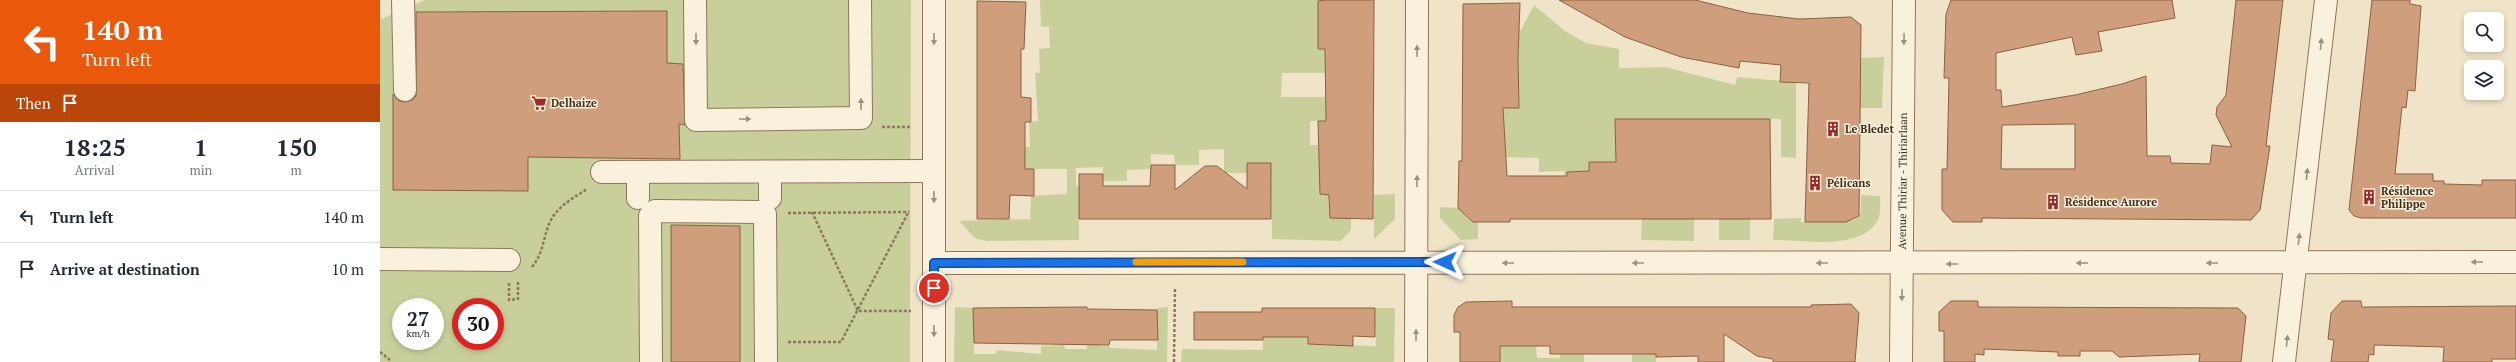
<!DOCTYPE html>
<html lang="en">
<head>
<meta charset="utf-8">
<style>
	body { margin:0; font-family:"PT Serif",serif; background:#f6f6f7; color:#1f2937; height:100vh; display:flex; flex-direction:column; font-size:15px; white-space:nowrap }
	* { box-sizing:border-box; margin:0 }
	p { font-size:13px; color:#747a83 }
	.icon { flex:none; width:22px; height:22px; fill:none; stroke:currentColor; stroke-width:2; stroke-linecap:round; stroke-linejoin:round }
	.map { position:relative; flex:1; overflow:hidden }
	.sheet { display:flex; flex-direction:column; background:#fff; width:380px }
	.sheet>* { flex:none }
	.hud { background:#ea580c; color:#fff; overflow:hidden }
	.tools { position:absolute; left:2084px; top:12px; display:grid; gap:8px }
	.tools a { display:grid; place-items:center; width:40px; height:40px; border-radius:6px; background:#fff; box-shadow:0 2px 6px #0003; font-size:20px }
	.speed { position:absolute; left:12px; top:298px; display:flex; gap:8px; font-size:20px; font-weight:700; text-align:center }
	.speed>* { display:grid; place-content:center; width:52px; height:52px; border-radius:50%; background:#fff; box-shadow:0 2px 6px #0003; line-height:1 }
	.speed small { font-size:10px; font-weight:400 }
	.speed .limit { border:6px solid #d22; background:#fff; color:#111 }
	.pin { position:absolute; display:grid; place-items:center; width:34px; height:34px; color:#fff; margin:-17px; border:2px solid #fff; border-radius:50%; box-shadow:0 1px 4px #0007 }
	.me { position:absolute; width:44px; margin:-22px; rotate:271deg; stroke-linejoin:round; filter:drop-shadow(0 0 3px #0008) }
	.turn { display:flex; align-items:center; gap:14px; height:84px; padding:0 16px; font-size:18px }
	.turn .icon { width:52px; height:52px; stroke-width:2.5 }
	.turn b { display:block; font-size:28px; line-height:34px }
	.then { display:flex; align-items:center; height:38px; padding:0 16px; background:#0003; gap:8px; font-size:15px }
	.eta { display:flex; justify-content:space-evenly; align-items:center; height:68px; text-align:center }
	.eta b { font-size:24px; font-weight:800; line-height:28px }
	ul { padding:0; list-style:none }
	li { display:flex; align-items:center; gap:12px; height:52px; padding:0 16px; border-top:1px solid #e0e1e3 }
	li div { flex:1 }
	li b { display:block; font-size:15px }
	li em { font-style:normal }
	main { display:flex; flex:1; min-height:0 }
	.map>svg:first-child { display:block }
	.green { fill:#c9cf9b; fill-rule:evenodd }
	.building { fill:#cf9f7d; stroke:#8d5f41; fill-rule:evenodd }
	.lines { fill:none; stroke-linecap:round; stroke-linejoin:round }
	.minor-casing { stroke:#8d765c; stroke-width:24 }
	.path { stroke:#8d765c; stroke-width:2.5; stroke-dasharray:3 2; stroke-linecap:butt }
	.minor { stroke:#faf1dc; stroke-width:22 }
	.oneway { fill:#9c907e }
	.route-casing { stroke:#114b97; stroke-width:10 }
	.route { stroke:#1a73e8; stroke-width:7 }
	.slow { stroke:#f59e0b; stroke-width:7 }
	.labels { text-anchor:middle; stroke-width:3; stroke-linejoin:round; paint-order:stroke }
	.poi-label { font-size:11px; font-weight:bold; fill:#3d2e20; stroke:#f7eed8; text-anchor:start }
	.street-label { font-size:11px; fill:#3d2e20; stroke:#f7eed8 }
</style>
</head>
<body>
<main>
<section class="sheet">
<div class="hud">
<div class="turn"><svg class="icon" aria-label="left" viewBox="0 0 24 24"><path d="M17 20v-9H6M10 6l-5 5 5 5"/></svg><div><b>140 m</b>Turn left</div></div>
<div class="then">Then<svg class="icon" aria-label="arrive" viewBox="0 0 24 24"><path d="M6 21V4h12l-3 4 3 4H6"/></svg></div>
</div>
<div class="eta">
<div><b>18:25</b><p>Arrival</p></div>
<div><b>1</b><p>min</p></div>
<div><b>150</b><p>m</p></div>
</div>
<ul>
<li><svg class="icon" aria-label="left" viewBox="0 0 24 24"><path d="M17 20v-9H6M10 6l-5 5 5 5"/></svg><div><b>Turn left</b></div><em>140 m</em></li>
<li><svg class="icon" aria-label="arrive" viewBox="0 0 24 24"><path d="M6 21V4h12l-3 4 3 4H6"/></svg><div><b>Arrive at destination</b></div><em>10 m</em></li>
</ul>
</section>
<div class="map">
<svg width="2136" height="362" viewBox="0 0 2136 362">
	<rect width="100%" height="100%" fill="#f0e4c8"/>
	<path class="green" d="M45 0H531L530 362H0V20L12 14 13 94H34L35 4ZM21 307H55V341H21ZM81 307H115V341H81Z
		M660 0H945L938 1V49H954L946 73H902L901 97H946L951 121H930V145H957L940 194 949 195 971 218V230L961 241 892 239 891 163H867V173H844V149L819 150V165H795L794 155 771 154V169L747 170V181H723V167L696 168V186L699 187V240L607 241 595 238 579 221 650 219 651 196 687 194V169H635L634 147H650L649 122 658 121 655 73H660L659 49 670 48 669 27 661 26Z
		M1154 5 1185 31 1206 43 1239 49V68L1285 67 1355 85 1357 77 1416 82V158L1401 157V119L1314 120V241L1261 240 1262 219 1236 162 1209 171 1187 172V183H1184V171L1159 172V158L1120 157 1125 135 1123 108H1139L1138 31 1141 30Z
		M1504 57 1502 108H1479L1480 58Z
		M1015 194V219L994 239V195Z
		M1481 195 1500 196C1500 202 1501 211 1499 217 1486 252 1422 240 1393 240L1394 219 1421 218V222L1474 220 1481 212Z
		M1060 207 1078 208 1093 222H1098V239L1081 240 1060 218Z
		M1339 219H1370V240H1339Z
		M575 307 593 308 594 354H616L617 350 661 354V346L684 345 685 349H707V341L720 340V346H729L730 348 777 350V308L788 307 787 362H574Z
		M995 308H1015L1014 362H801L802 349 883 350V337H928V344L996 346Z
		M1117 335 1134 346H1156L1157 358H1180V348H1204V362H1120Z
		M1252 346H1276V362H1252Z"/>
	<path class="building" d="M945 0H994L993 219 950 218 949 195 940 194 938 121H946L945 49H938V1Z
		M1179 0H1315L1368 13 1419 19 1471 17 1481 25 1479 216 1466 222H1425L1429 83 1400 82 1401 65 1360 61 1359 68 1301 57 1245 37Z
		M1571 0H1792L1795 18 1718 32 1722 51 1696 55 1692 37 1616 53V90H1621L1622 107 1695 95 1742 84 1766 76 1767 156H1790L1791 163 1830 164 1832 145 1852 147 1836 115 1837 107 1846 95 1856 0H1903L1886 146H1890L1880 210 1871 220 1602 218V222H1573L1562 210V169H1567L1569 78H1564L1566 14ZM1695 124V169H1621L1622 125Z
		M1992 0H2030V4L2041 6 2035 91 2028 90 2026 108 2022 107 2015 174H2053V181H2064V184L2102 185V180H2136V218H1981L1974 216 1969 210Z
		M597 1 646 2 644 49H641V97L651 98V122H645V169H654V196L630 195 629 219H597Z
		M1140 3 1138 57 1139 108H1123L1127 176H1187V172L1209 171V162H1236L1235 119H1390L1391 219H1130V222H1093L1078 208 1079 161H1082L1083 4Z
		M287 11V63L303 64 305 125 299 124 300 159 148 157V191L13 190V94L19 101 25 102 32 100 36 96V12Z
		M867 163H891V219H699V174H723V186H770L771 165H795V190L825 166H837L867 189Z
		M291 225 360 226V362H291Z
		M1132 301V307H1431V305L1471 304 1479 313 1475 362H1393V359L1377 356 1344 334V362H1318V356L1276 357V354H1170V346H1120V362H1080V332H1074V315L1078 307 1086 302Z
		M1571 301H1598V307L1858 308 1866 316 1861 362H1819L1820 354 1739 357 1732 351H1700V356H1678V352L1604 349V355L1595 354V362H1564V331H1559V312Z
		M1962 301H1981L1982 307 2136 306V359H2112V362H2063L2064 347 1994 345V355L1989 354 1988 362H1951L1954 340 1948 339 1951 313Z
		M707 307V309L777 310 778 340H730L729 345 594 343 593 308Z
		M882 308H995V337L973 336V346L928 344V337H883V340H814V312H882Z"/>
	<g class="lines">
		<g class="minor-casing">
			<g id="minor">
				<path d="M23 0 25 90"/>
				<path d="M315 0 316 120 481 118 480 0"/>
				<path d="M554 0V362"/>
				<path d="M222 172 554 171"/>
				<path d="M258 198V172"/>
				<path d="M390 198V172"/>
				<path d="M0 259 129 260"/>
				<path d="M554 263 2136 262"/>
				<path d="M271 362 270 216 275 211 381 212 385 214 386 362"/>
				<path d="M1036 362 1037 0"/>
				<path id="s1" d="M1521 362 1524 0"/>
				<path d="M1904 362 1946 0"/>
			</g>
		</g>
		<path class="path" d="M502 127H531
			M432 212 478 311H531
			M408 213 529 212
			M152 267C163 254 163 239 169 224 176 207 192 199 207 189
			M129 283V300L138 299V282
			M408 342H461L529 211
			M0 352 9 359V362
			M794 362 795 287"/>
		<use href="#minor" class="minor"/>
	</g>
	<defs><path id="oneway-solid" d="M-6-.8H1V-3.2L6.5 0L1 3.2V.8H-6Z"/></defs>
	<g class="oneway">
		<use href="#oneway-solid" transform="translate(316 39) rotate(90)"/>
		<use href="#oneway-solid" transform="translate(554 39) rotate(90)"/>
		<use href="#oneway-solid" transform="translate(1524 39) rotate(91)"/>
		<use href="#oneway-solid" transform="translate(1941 44) rotate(-84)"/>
		<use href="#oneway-solid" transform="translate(1037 51) rotate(-90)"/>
		<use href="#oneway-solid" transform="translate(481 104) rotate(-90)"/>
		<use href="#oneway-solid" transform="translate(365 119)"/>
		<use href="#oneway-solid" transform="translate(1927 174) rotate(-84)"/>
		<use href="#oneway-solid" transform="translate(1037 181) rotate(-90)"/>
		<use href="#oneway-solid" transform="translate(554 197) rotate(90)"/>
		<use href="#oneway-solid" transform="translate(1919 239) rotate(-83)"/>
		<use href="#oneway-solid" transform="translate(2097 262) rotate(-180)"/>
		<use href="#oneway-solid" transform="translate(1128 263) rotate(-180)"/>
		<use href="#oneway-solid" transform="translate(1258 263) rotate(-180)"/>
		<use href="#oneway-solid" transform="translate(1442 263) rotate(-180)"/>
		<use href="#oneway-solid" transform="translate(1702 263) rotate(180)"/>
		<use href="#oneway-solid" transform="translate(1832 263) rotate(180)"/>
		<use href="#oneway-solid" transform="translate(1572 264) rotate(180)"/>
		<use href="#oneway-solid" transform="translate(1522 295) rotate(91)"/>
		<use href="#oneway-solid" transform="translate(554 331) rotate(90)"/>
		<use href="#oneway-solid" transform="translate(1036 335) rotate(-90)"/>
		<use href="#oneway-solid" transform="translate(1907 341) rotate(-84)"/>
	</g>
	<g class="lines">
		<g class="route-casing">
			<path id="route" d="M554 288V263L1065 262"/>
		</g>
		<use href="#route" class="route"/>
		<path class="slow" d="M756 262H863"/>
	</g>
	<defs>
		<g id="supermarket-bare" transform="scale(1.2)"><path d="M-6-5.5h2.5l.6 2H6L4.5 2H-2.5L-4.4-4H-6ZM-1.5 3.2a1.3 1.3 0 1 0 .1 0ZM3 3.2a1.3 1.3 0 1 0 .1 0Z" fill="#9e2a2b" stroke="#f7eed8" stroke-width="2.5" paint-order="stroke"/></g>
		<g id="building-bare" transform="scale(1.2)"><path d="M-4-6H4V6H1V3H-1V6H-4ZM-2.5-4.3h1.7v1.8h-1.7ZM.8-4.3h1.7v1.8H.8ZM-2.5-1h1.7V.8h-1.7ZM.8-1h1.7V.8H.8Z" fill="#9e2a2b" stroke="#f7eed8" stroke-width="2.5" paint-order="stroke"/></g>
	</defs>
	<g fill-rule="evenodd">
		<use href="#supermarket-bare" x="159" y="103"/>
		<use href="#building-bare" x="1453" y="129"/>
		<use href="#building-bare" x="1435" y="183"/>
		<use href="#building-bare" x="1989" y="197"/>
		<use href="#building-bare" x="1673" y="202"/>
	</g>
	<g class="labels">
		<g class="poi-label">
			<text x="171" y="107">Delhaize</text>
			<text x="1465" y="133">Le Bledet</text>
			<text x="1447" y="187">Pélicans</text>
			<text x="2001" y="195">Résidence<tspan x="2001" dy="13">Philippe</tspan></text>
			<text x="1685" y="206">Résidence Aurore</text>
		</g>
		<g class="street-label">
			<text dy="4" stroke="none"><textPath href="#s1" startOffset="181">Avenue Thiriar - Thiriarlaan</textPath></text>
		</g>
	</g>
</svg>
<div class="tools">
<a><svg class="icon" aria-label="search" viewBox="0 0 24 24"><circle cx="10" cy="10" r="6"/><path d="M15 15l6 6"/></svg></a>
<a><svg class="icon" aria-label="layers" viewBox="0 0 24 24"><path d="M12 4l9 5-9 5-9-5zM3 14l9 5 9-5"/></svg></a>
</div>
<div class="speed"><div>27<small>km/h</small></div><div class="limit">30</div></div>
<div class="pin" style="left:554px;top:288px;background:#d93025"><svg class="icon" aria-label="arrive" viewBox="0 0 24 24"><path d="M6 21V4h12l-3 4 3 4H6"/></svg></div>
<svg class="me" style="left:1065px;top:262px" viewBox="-20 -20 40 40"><path d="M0-17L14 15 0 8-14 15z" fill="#1a73e8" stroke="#fff" stroke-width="4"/></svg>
</div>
</main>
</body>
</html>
